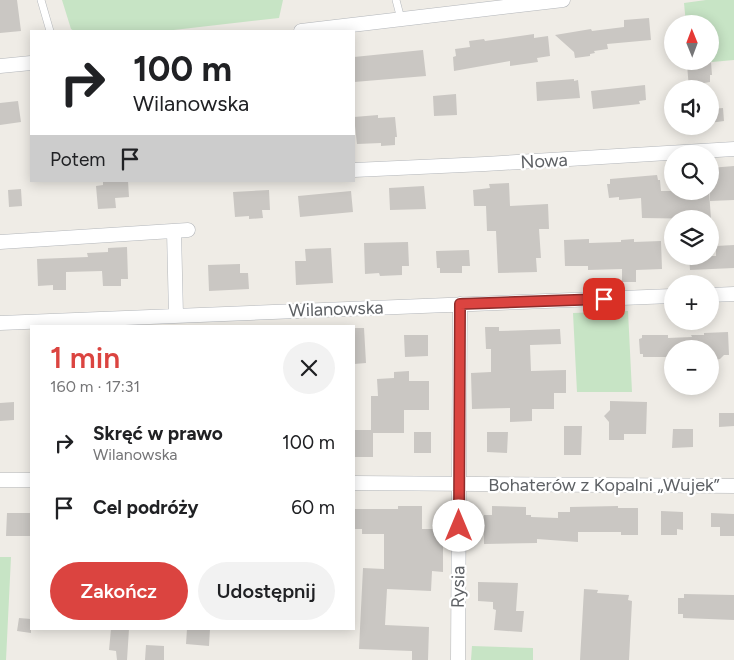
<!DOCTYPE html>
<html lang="pl">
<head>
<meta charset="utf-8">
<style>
	body { margin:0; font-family:Figtree,sans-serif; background:#f2f2f2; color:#202124; height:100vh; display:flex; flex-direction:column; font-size:19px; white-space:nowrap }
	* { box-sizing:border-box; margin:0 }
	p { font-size:16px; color:#757577 }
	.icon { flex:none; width:28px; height:28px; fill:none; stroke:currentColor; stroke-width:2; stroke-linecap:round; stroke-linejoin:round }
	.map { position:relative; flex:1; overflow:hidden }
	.side { position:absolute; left:30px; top:325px; width:325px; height:305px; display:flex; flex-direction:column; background:#fff; border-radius:0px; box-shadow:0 2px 12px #0003 }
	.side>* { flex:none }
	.banner { position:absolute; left:30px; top:30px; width:325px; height:152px; border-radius:0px; box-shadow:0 2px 12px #0003; background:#fff; color:#202124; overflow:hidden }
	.needle { width:32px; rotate:359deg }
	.fabs { position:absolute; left:664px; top:15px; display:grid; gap:10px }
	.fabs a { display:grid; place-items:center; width:55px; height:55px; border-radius:50%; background:#fff; box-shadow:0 2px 12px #0003; font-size:25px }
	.pin { position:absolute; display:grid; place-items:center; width:42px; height:42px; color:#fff; margin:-21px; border-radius:10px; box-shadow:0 2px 8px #0006 }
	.me { position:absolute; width:55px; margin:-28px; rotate:0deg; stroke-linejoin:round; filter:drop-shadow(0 0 4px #0008) }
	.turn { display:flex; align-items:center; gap:18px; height:105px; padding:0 20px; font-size:22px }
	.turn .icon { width:65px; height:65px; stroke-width:2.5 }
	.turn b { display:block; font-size:35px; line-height:42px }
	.then { display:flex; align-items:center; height:48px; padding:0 20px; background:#0003; gap:10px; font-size:19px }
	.round { display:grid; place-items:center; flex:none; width:52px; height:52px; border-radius:26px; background:#f2f2f2 }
	.head { display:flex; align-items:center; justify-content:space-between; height:85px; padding:0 20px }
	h1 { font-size:30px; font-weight:600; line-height:38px; color:#db4440 }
	.primary-button { display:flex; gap:10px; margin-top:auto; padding:10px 20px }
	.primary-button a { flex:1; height:58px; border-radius:30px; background:#db4440; color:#fff; font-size:20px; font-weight:600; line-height:58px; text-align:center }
	.primary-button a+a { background:#f2f2f2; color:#202124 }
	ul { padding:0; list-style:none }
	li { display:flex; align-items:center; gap:15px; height:65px; padding:0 20px }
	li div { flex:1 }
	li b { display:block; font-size:19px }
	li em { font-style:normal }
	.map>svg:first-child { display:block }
	.green { fill:#c7e4c5 }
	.building { fill:#cac7c3 }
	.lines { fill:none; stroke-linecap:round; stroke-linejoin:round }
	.service-casing { stroke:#b3b6ba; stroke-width:8 }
	.minor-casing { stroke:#b3b6ba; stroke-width:15 }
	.service { stroke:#fff; stroke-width:7 }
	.minor { stroke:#fff; stroke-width:14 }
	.route-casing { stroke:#8e2c2a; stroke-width:12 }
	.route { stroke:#db4440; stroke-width:9 }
	.labels { text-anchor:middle; stroke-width:4.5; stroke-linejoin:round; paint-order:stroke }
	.street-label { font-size:18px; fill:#5e6165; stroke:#fff }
</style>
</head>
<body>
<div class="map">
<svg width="734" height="660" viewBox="0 0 734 660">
	<rect width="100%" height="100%" fill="#efece6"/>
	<path class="green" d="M62 0H283L279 18 165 31H74L71 29Z
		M706 0H734V60L690 64V61H710V24H686L684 3Z
		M628 311 632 392H577L573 313Z
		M0 557H11L6 660H0Z
		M472 646 533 648V660H471Z"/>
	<path class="building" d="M0 0H17L21 31 0 33Z
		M649 18 651 40 607 44 608 49 594 51 595 53 590 54V56L575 58 574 52 555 35 591 29 592 31 624 27V20Z
		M534 34V38L548 36 550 56 537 58 538 62 510 66V61L454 71 453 57 456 56 455 49 470 47 469 41 484 39 485 41Z
		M423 50 426 76 354 82V57Z
		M711 62 712 75H710V82L704 83V89H689L687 64Z
		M574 79V81L578 80 580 98 537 101 536 82Z
		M645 85 646 100 639 101 640 104 593 109 591 91Z
		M456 94 457 115 434 116 433 96Z
		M18 101 21 122 0 125V103Z
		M723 108 724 121 710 123V109Z
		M378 115V118L395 117 397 137H395V145L381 146V143L357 144 354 117Z
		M734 166V200L710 201V168Z
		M657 175 658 180H660L661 191H709L711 219 642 218 641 198 619 200V197L609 198 607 184H610V179Z
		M103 181H128L129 197 115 198 116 208 98 209 96 186 103 185Z
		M509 183 510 206 548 204 549 229H539L541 258H536L537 272 498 273 496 231H487L486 206H474L473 190 490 188 489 184Z
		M424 186 426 209 390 210 389 188Z
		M21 189 22 206 9 207 8 190Z
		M269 190 270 210H262L263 218 249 219V216L235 217 233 192Z
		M351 191 353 212 300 217 298 196Z
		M589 239V243L621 242V240L634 239V242L661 241 662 269 636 270V282H622V269L588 270V266H565L564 240Z
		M408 242 409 266H402V275L380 276 379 273 365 274 364 243Z
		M734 245V268L690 270 689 256H716V246Z
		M127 247 128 279H121V286H103L102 271 66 272V290H53V285L38 286 37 259 88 257 87 253 108 252V248Z
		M331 248 333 283 296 285 295 261H306L305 249Z
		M469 250 470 266H462V273H440V268H437L436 251Z
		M240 264V273H248L249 289 209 291 208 265Z
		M485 327H499V331L560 329 561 344 530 345 531 371 566 370V393H554V409H532V421L510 422V408L472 409 471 373 491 372V349H486Z
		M354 328H364L366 363 354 364Z
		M728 332 729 355H724L720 359 715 360 710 355V349H672V353H669V357H643V354H640L639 339 642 338V335H668V338L692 337 691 335H704V333Z
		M404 335H428V356L405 357Z
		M409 371V381H429V410H404V433H373V457H354V430H371V396H378L377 379 394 378V372Z
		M610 401 647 402 646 434H624V440H609V422L604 416 610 410Z
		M14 402V420L0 421V403Z
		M719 413H734V426L719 427Z
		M564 426H582L581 455H564Z
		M673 429H693V447L672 448Z
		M414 432H431V453H414Z
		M487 432H508L507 453 487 452Z
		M398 506H422V529H443V572L432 571 431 591 387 589 385 625 429 627 428 660H412V651L359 649 363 568 384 569V534H362V529H354V509H398Z
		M492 506 526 507V515H531V517L558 518V512H570V507L618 506V508H638V535H621V532H578V542L537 539V543L484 544V515H492Z
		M661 511 683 512V530L677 529V535H661Z
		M7 513H31V536H6Z
		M711 513 734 514V536H720V527H711Z
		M478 582 518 583 516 611H524L522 632 494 630 496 610 493 609V602L478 601Z
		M584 589 598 590 597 593 629 595 628 600 632 601 629 660H580Z
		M684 594 734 595V620L683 618V614H678V598H684Z
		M19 618 31 619V633L17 631Z
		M111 629H129L127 660H117L116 651 109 650Z
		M187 629H210L209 646 186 644Z
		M146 645 164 646V660H145Z"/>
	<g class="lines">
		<g class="service-casing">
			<path id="service" d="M41 0 50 31
				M396 0 401 19"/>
		</g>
		<g class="minor-casing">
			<path id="minor" d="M301 31 563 0
				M0 66 31 63
				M354 170 485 164 734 149
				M174 231 176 315
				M0 242 188 230
				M710 295 734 294
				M0 323 672 296
				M0 480H31
				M354 483 734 486
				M458 660 460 304"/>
		</g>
		<use href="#service" class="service"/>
		<use href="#minor" class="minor"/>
	</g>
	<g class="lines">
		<g class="route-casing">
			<path id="route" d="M459 526 460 304 604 299"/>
		</g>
		<use href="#route" class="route"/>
	</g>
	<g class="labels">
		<g class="street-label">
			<text transform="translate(544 161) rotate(-3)" y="6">Nowa</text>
			<text transform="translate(336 309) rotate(-2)" y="6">Wilanowska</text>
			<text x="604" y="491">Bohaterów z Kopalni „Wujek”</text>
			<text transform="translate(458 587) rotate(-89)" y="6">Rysia</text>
		</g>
	</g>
</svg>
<div class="fabs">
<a><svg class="needle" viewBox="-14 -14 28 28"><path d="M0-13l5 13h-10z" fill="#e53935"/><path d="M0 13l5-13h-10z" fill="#757577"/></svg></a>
<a><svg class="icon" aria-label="sound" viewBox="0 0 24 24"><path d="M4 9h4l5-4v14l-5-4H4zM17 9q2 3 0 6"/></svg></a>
<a><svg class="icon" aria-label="search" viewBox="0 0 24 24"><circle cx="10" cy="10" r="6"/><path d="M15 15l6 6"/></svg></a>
<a><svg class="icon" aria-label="layers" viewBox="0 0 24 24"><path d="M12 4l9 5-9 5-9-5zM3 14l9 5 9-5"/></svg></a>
<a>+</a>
<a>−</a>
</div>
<div class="pin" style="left:604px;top:299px;background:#d93025"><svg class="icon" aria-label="arrive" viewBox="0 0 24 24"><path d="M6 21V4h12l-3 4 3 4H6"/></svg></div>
<svg class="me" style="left:459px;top:526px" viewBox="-20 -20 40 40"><circle r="19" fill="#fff"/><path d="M0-13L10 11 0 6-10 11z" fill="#db4440"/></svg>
<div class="banner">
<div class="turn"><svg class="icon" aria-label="right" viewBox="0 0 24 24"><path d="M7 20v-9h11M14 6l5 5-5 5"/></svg><div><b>100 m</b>Wilanowska</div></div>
<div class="then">Potem<svg class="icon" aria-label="arrive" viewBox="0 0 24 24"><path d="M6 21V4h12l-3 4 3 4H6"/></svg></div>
</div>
<section class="side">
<div class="head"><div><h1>1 min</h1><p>160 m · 17:31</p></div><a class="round"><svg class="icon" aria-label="close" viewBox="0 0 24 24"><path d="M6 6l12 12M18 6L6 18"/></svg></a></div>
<ul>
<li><svg class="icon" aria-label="right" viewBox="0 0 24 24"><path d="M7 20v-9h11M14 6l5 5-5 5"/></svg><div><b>Skręć w prawo</b><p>Wilanowska</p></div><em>100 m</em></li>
<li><svg class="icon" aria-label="arrive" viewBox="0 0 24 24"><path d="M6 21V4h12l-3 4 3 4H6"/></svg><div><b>Cel podróży</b></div><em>60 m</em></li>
</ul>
<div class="primary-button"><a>Zakończ</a><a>Udostępnij</a></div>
</section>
</div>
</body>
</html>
